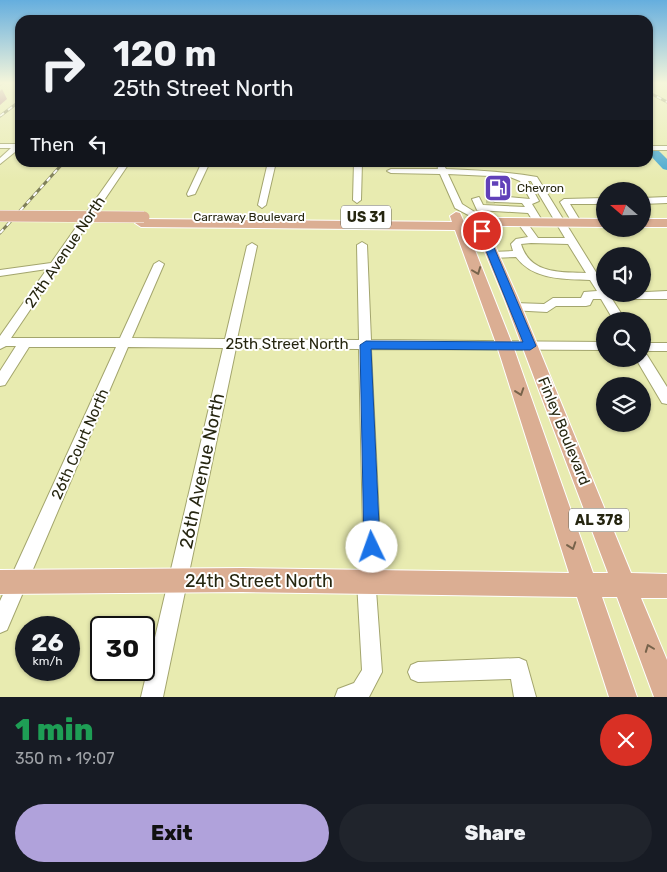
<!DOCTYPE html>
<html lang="en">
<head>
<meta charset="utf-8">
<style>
	body { margin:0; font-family:Rubik,sans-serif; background:#20242c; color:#f1f3f6; height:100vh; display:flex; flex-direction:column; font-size:19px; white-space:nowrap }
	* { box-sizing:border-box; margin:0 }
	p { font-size:16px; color:#9ea1a6 }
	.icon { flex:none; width:28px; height:28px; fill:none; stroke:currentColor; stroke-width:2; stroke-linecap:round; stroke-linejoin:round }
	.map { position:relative; height:697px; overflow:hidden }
	.sheet { display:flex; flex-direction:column; background:#171b24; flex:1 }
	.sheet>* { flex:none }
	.top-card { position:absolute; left:15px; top:15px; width:638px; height:152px; border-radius:15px; box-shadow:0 1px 4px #0004; background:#171b24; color:#f1f3f6; overflow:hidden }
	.needle { width:32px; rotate:290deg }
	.fabs { position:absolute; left:596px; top:182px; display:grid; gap:10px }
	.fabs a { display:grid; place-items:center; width:55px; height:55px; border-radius:50%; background:#171b24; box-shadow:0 1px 4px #0004; font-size:25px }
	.speed { position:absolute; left:15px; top:616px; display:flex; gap:10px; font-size:25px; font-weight:700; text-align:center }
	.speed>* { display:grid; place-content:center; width:65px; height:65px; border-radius:50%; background:#171b24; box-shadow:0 1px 4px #0004; line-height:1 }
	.speed small { font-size:12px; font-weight:400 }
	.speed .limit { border:2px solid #111; border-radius:8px; background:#fff; color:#111 }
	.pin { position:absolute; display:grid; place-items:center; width:42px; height:42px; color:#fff; margin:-21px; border:2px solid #fff; border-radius:50%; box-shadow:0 1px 5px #0007 }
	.me { position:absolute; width:55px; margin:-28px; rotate:357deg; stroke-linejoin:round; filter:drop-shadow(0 0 4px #0008) }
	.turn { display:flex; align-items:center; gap:18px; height:105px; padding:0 15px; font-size:22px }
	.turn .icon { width:65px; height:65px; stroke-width:2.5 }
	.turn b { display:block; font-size:35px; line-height:42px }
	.then { display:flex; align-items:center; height:48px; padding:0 15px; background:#0003; gap:10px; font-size:19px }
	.round { display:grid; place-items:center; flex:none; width:52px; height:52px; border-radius:26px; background:#20242c }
	.summary { display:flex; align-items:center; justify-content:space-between; height:85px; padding:0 15px }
	h1 { font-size:30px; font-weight:800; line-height:38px; color:#1e9e55 }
	.cta { display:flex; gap:10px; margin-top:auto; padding:10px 15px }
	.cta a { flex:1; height:58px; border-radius:30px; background:#b0a2db; color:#111; font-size:20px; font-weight:800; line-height:58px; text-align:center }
	.cta a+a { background:#20242c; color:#f1f3f6 }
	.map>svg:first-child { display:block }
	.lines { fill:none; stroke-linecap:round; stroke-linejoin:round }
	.river { fill:#41a5d0; fill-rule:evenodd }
	.minor-tunnel { stroke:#c1c490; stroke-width:9; stroke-dasharray:9 4.5; stroke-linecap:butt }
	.minor-casing { stroke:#a3a56d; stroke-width:2 }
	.major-casing { stroke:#fff; stroke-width:2 }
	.minor { fill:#fff; fill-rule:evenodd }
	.major { fill:#dbae93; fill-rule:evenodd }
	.rail-casing { stroke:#7e7f59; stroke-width:3 }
	.rail { stroke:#fff; stroke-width:2; stroke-dasharray:5; stroke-linecap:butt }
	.major-bridge-casing { stroke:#fff; stroke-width:12; stroke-linecap:butt }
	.major-bridge { stroke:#dbae93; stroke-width:11 }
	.shaded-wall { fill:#ac718d }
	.oneway { stroke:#77634b }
	.route { fill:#1a73e8; stroke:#114b97 }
	.labels { text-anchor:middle; stroke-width:4; stroke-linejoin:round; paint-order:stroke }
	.far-poi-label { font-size:12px; fill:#262610; stroke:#fff; text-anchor:start }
	.far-street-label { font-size:12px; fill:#262610; stroke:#fff }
	.shield { fill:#fff; stroke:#676758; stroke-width:1 }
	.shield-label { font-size:14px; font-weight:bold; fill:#262610 }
	.street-label { font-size:15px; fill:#262610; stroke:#fff }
	.near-street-label { font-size:18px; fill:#262610; stroke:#fff }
</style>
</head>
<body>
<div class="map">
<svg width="667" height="697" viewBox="0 0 667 697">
	<rect width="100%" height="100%" fill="#e8ebb0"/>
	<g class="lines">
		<path class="river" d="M648 143 652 144 667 159V170L663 169 648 153Z"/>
		<path class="minor-tunnel" d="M486 199H495"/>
		<g class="minor-casing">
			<path id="minor" d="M0 82H4L0 85Z
				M20 142V148L0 164V158L11 148H0V144H16Z
				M648 146H667V150H648Z
				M122 162H130L11 338H120L154 264 159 261 164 264 132 338 225 339 247 246 252 243 257 246 237 339 359 340 357 245 362 242 367 245 371 340 605 342V350L371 349 382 582 380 589 376 590 382 672 369 697H335L338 689 354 683 362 670 357 582 359 575 364 574 359 349 236 348 163 697H141L223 348 128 347 7 630 0 633V601L116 347H29L5 385 0 386V371L16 346H6L0 349V336L47 269 0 276V270L51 263Z
				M202 162H210L195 194 188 196 187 194Z
				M268 162H276L266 205 262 208 258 205Z
				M354 162H362L361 200 357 203 353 200Z
				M437 163H443L446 169C476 170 507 172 537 177L599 277 605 287V294L667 291V299H612L626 321H614L601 299H593L590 305 586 306H556L547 312 510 310 508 307 510 304 514 303 544 304 553 298H581L584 292 597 291 590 280C563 279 533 280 516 257L492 258 487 255 492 252 513 251 511 244 516 239 528 237 517 222 522 219 525 220 538 238H565L531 181H528L539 201 532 204 543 222 538 225 535 224 528 213 477 210 472 199 479 197 483 205 525 207 522 203 495 202 491 199 495 196 530 199 520 181 510 177 448 174 462 204 481 216 476 219 455 208 440 174 391 173 387 171 391 169H438ZM531 243 568 244 586 273C559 272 530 274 521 244Z
				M667 197V203L642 204V198Z
				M605 198V204H570L581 222 576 225 573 224 560 202 564 199Z
				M642 343H667V351H642Z
				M642 353 647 355 667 387V404L662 403 636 359H642Z
				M519 658 526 661 536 697H514L511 679 418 682 411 679 408 672 411 665 418 662Z"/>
		</g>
		<g class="major-casing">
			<path id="major" d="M456 212 460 213 464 222H473L470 216 476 212 480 213 484 221 498 218 605 219V227L498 226 487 228 518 298 631 573 667 574V598H641L667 660V697H654L617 597H602L637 697H609L577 597 242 592 0 594V570L242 568 569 573 497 346 455 230 141 227 135 223 141 219 452 222 450 216ZM467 230H476L504 298 608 573H593L513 346Z
				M642 219H667V227H642Z"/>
		</g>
		<use href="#minor" class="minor"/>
		<use href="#major" class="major"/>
		<g class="rail-casing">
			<path id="rail" d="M648 92 667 102
				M0 116 20 101
				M0 233 64 162"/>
		</g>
		<use href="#rail" class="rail"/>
		<g class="major-bridge-casing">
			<path id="major-bridge" d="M0 216 144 217"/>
		</g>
		<use href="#major-bridge" class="major-bridge"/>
	</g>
	<path class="shaded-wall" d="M2 89 7 99 0 105V91Z"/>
	<defs><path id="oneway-chevron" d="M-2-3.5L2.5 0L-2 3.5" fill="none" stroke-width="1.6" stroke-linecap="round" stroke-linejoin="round" transform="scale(1.25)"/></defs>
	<g class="oneway">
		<use href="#oneway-chevron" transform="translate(477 271) rotate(69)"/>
		<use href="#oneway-chevron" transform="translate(520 392) rotate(71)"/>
		<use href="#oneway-chevron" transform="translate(572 546) rotate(71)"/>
		<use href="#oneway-chevron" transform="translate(649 648) rotate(-111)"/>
	</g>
	<linearGradient id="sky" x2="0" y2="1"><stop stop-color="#65aede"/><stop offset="0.46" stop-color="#f5f6db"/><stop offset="1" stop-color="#f5f6db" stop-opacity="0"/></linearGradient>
	<rect width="667" height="180" fill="url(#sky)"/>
	<path class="route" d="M482 229 487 231 536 346 530 350 371 349 380 547 377 553 372 555 366 553 364 547 360 345 366 341 523 342 478 231Z"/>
	<defs>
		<g id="fuel-square" transform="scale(1.4375)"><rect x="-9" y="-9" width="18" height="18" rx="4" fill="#6140b9" stroke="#fff"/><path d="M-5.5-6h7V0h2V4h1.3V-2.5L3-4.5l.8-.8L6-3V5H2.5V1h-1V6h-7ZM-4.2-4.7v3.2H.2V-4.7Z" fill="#fff"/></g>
	</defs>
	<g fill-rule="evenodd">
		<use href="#fuel-square" x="498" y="188"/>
	</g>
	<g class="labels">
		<g class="far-poi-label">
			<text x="517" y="192">Chevron</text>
		</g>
		<g class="far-street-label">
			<text x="249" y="221">Carraway Boulevard</text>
		</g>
		<g class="shield">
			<rect x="341" y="205.5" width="50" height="23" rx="4"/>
			<rect x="569" y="508.5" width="60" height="23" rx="4"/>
		</g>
		<g class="shield-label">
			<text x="366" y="222">US 31</text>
			<text x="599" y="525">AL 378</text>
		</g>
		<g class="street-label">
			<text transform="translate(65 252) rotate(-56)" y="5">27th Avenue North</text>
			<text x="287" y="349">25th Street North</text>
			<text transform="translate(564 431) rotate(68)" y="5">Finley Boulevard</text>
			<text transform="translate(80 444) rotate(-66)" y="5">26th Court North</text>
		</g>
		<g class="near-street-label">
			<text transform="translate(202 471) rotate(-78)" y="6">26th Avenue North</text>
			<text x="259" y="587">24th Street North</text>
		</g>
	</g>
</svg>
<div class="fabs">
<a><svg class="needle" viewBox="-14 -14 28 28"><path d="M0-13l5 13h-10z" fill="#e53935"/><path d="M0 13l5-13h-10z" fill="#9ea1a6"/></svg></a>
<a><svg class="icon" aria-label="sound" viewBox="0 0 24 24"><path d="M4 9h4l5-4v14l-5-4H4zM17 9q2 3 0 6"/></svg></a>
<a><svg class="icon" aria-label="search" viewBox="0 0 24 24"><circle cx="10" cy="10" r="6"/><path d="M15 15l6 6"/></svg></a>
<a><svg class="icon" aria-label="layers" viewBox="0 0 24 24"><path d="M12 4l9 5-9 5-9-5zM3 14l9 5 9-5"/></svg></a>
</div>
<div class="speed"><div>26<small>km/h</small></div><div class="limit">30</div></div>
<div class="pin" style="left:482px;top:231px;background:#d93025"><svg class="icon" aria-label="arrive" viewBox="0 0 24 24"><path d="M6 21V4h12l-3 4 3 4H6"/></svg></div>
<svg class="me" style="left:372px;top:547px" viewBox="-20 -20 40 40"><circle r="19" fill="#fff"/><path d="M0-13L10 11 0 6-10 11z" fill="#1a73e8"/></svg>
<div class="top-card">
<div class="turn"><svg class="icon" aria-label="right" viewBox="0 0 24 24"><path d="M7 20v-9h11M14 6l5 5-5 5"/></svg><div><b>120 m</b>25th Street North</div></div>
<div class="then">Then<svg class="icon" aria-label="left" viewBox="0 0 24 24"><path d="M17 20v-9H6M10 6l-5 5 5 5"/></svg></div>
</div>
</div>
<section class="sheet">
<div class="summary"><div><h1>1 min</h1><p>350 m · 19:07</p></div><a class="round" style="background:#d93025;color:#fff"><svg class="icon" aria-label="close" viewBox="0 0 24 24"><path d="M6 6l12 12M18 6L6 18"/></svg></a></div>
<div class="cta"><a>Exit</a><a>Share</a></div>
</section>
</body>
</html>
